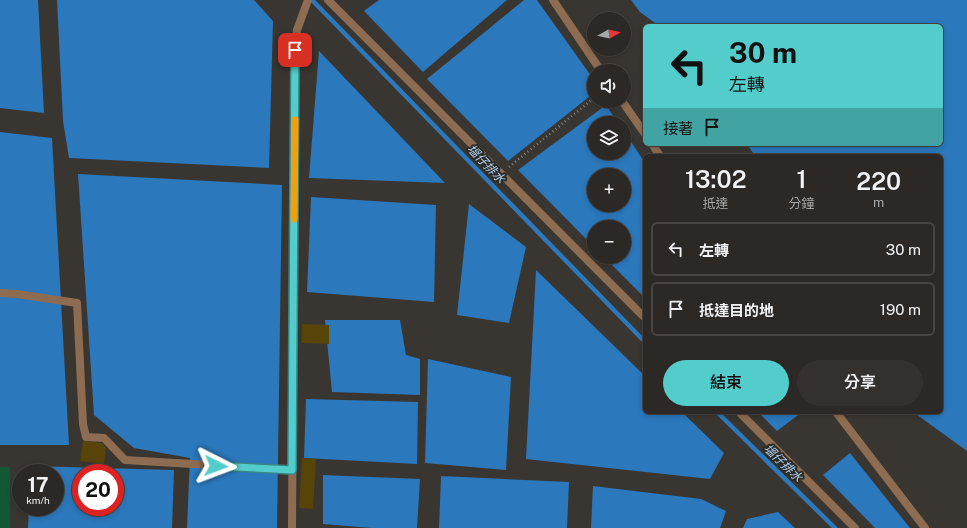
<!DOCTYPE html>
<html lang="zh-TW">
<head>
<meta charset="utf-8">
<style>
	body { margin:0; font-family:"Public Sans","Noto Sans TC",sans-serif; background:#33302d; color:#f1f3f6; height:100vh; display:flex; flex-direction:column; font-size:15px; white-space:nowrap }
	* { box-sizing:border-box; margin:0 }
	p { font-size:13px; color:#a6a6a7 }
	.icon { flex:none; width:22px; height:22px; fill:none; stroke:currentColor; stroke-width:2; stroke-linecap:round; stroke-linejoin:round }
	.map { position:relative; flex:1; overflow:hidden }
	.side { position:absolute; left:643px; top:154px; width:300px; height:260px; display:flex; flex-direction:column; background:#2b2825; border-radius:6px; box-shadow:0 2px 6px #0003,0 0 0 1px #474442 }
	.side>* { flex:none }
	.guide { position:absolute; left:643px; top:24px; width:300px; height:122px; border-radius:6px; box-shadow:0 2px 6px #0003,0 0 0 1px #474442; background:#53cdcb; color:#111; overflow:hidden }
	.needle { width:26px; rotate:82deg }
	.controls { position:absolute; left:587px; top:12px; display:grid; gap:8px }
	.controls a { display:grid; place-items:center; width:44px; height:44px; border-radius:50%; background:#2b2825; box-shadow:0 2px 6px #0003,0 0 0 1px #474442; font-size:20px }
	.speed { position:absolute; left:12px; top:464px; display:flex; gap:8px; font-size:20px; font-weight:700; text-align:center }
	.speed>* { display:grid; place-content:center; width:52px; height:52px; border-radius:50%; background:#2b2825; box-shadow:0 2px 6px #0003,0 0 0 1px #474442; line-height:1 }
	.speed small { font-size:10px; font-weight:400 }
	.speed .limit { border:6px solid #d22; background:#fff; color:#111 }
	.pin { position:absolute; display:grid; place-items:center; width:34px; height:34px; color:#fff; margin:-17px; border-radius:8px; box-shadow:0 2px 6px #0006 }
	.me { position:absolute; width:44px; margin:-22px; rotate:93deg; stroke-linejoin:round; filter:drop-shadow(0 0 3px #0008) }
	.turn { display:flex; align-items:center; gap:14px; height:84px; padding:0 20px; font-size:18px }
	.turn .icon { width:52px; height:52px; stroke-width:2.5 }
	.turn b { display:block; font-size:28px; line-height:34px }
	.then { display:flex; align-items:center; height:38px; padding:0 20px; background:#0003; gap:8px; font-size:15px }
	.eta { display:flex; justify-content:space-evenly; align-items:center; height:68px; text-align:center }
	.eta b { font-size:24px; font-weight:600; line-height:28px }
	.action { display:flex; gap:8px; margin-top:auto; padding:8px 20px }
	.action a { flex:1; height:46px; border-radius:24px; background:#53cdcb; color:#111; font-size:16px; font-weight:600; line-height:46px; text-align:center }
	.action a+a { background:#33302d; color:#f1f3f6 }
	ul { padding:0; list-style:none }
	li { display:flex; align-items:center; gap:12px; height:54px; margin:0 8px 6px; padding:0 12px; border:2px solid #474442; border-radius:6px }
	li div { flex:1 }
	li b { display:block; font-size:15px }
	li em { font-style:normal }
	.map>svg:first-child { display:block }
	.green { fill:#125834 }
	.water { fill:#2b78bc; fill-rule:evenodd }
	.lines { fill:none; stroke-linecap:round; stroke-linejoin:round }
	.stream { stroke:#2b78bc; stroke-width:4.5 }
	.building { fill:#574406 }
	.path { stroke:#82807c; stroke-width:2.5; stroke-dasharray:1 3; stroke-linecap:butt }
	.lane { stroke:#8e6c51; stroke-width:8 }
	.street { stroke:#8e6c51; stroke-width:8 }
	.route-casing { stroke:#368584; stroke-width:10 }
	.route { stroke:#53cdcb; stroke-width:7 }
	.slow { stroke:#f59e0b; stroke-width:7 }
	.labels { text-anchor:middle; stroke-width:4; stroke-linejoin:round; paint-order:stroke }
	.water-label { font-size:12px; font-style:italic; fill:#acd0f4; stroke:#2e2c27 }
</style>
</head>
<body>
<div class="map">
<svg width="967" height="528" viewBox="0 0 967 528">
	<rect width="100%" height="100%" fill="#393631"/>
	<path class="green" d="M0 467H10V528H0Z"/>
	<path class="water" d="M0 0H38L44 113 0 108Z
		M57 0H254L273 21 269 168 69 158 63 121Z
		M379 0H507L423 72 364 11Z
		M524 0H537L594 80V93L508 161 427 79Z
		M631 0H967V451L913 412H941V156H755L747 144H941V26H659L640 12Z
		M319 51 445 183 309 178Z
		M606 105 618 123H594V153H624V131L645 163V298L604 257H624V227H594V247L518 170ZM594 175H624V205H594Z
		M0 132 52 138 69 445H0Z
		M78 174 282 185 277 528H187L190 458 134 448 94 415Z
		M311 197 436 205 434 302 307 292Z
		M469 204 526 247 509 323 457 315Z
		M536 270 645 376V412H682L724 453 710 479 526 459Z
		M325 320H400L406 355 420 359V395L332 392Z
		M428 359 511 377 506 470 425 463Z
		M306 399 418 402 417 464 304 458Z
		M758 412H802L777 431Z
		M850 453 910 528H875L823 475Z
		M30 466 174 470 172 528H28L29 507H55V473H30ZM81 473H115V507H81Z
		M323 475 420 479 417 528H372L323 524Z
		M441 476 569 482 567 528H439Z
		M593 486 701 499 726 511 720 528H591Z
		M778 512 795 528H743L747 519Z"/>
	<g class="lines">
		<path class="stream" d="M312 0 645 342
			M717 412 835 528"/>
	</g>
	<path class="building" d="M302 324 329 325V344L302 343Z
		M83 441 102 443 106 448 104 464 80 461Z
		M302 458 316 459 313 509 299 508Z"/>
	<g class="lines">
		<path class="path" d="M509 167 594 98"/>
		<path class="lane" d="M0 293 17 294 77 303 83 424 86 437 104 438 125 460 292 470"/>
		<path class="street" d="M328 0 645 318
			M553 0 601 71
			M622 101 645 134
			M652 144 660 156
			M739 412 855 528
			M836 412 925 528
			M292 528 295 51 297 30 308 0"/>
	</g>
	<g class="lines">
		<g class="route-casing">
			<path id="route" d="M216 466 292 470 295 50"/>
		</g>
		<use href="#route" class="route"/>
		<path class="slow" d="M294 219 295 120"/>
	</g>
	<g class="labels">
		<g class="water-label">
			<text transform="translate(486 164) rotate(46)" y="4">塭仔排水</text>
			<text transform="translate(783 463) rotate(44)" y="4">塭仔排水</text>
		</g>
	</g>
</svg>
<div class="controls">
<a><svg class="needle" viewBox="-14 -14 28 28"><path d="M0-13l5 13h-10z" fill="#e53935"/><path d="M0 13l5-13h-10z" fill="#a6a6a7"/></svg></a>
<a><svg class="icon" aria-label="sound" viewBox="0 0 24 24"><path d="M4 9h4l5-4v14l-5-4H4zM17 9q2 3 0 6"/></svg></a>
<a><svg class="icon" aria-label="layers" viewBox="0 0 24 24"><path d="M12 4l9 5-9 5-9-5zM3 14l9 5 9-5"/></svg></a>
<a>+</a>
<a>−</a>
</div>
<div class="speed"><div>17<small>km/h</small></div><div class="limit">20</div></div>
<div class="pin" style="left:295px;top:50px;background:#d93025"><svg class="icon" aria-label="arrive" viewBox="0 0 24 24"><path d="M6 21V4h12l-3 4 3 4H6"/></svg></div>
<svg class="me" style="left:216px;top:466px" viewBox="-20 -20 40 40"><path d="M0-17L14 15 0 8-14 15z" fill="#53cdcb" stroke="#fff" stroke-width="4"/></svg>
<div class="guide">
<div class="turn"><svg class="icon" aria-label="left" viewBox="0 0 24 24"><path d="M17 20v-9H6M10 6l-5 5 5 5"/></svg><div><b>30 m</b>左轉</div></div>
<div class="then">接著<svg class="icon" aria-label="arrive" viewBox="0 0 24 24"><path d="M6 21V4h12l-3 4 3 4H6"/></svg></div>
</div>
<section class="side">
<div class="eta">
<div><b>13:02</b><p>抵達</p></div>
<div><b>1</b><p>分鐘</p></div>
<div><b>220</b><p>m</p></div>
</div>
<ul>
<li><svg class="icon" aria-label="left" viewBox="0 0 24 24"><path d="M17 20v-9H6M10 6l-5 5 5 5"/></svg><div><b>左轉</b></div><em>30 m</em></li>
<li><svg class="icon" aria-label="arrive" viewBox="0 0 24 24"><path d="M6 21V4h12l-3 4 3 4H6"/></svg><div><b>抵達目的地</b></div><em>190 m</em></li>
</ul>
<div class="action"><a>結束</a><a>分享</a></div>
</section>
</div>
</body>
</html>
